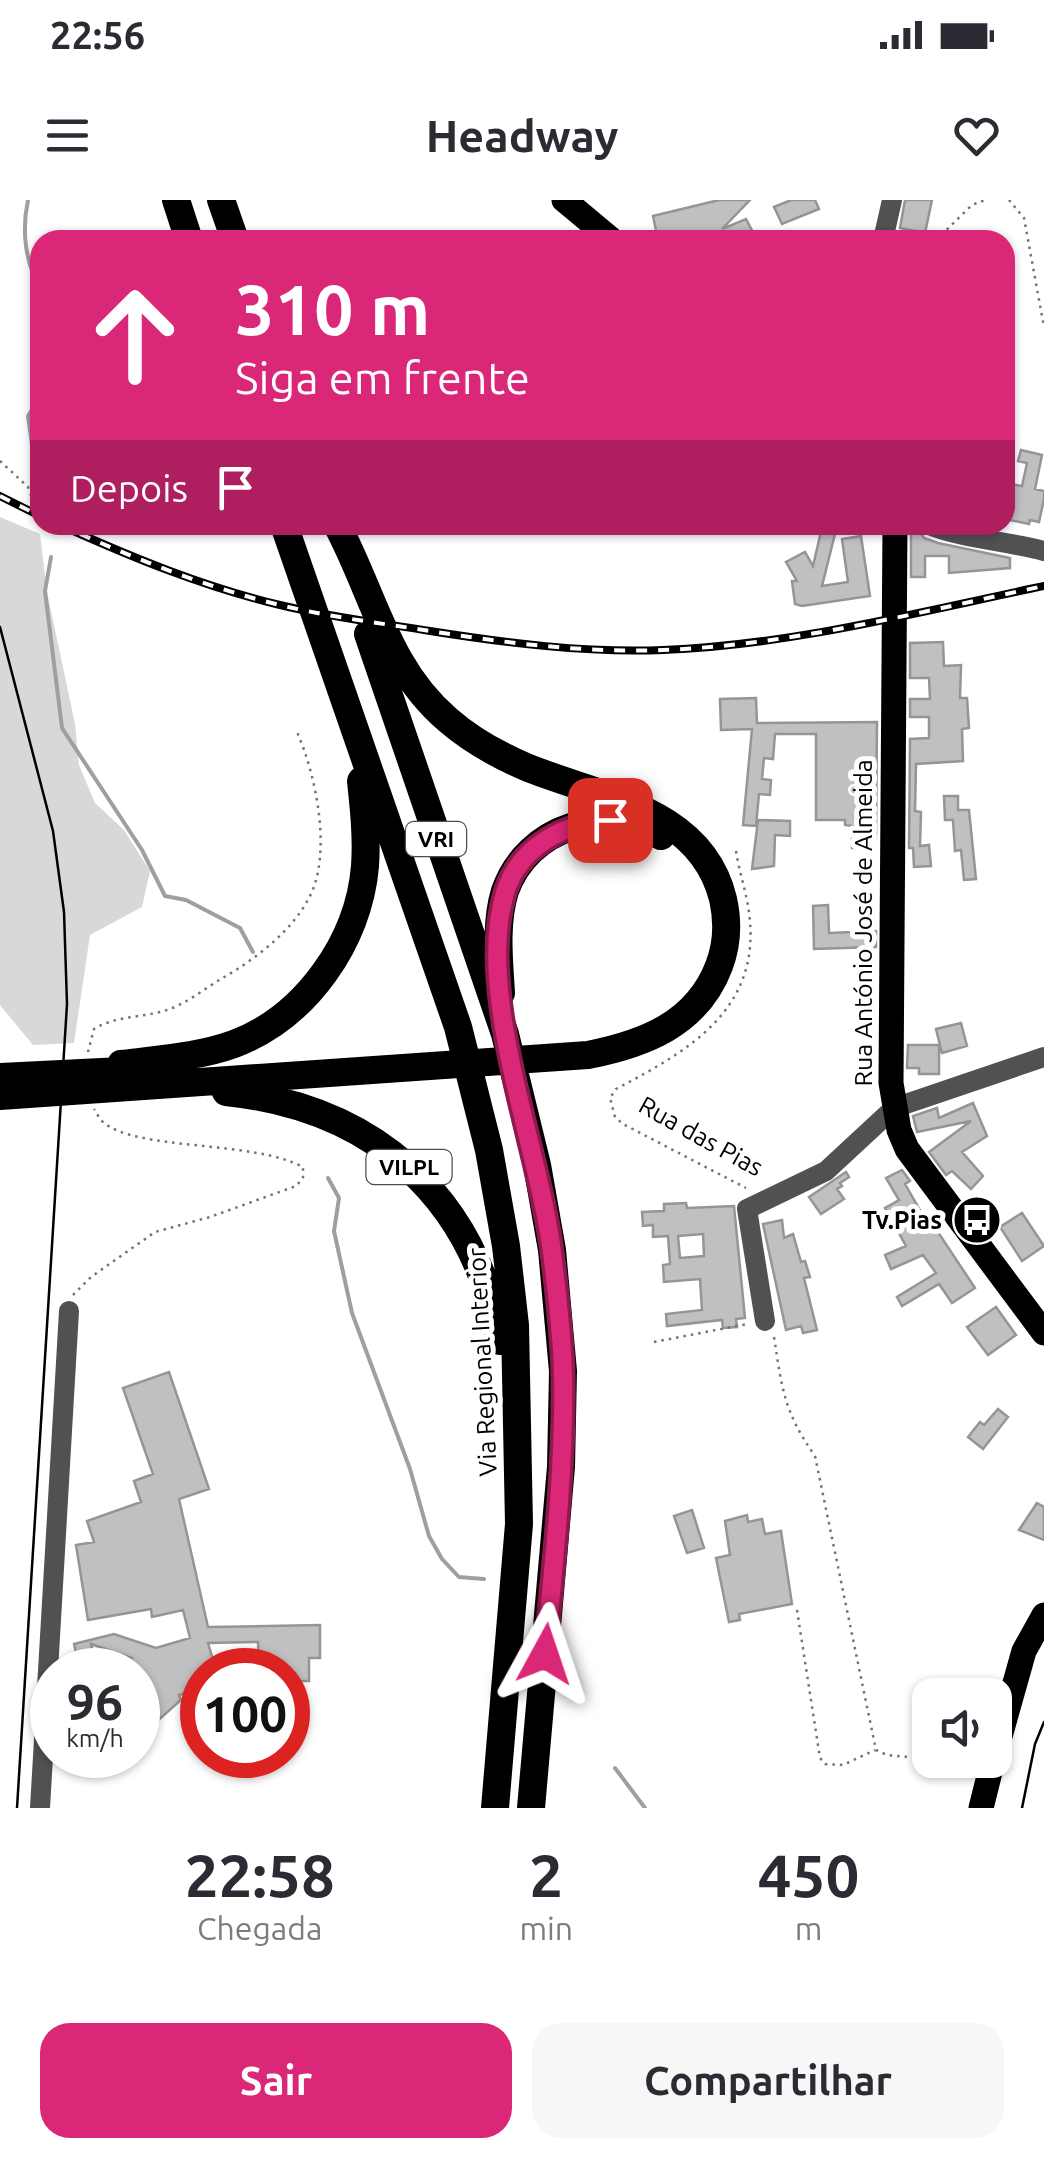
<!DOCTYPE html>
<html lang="pt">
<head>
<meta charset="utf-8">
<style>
	body { margin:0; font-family:Ubuntu,sans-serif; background:#f7f7f7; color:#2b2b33; height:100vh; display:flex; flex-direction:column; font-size:38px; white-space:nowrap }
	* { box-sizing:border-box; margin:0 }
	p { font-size:32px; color:#7c7c81 }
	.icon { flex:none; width:55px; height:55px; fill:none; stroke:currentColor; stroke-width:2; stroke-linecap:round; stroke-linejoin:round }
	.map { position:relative; height:1608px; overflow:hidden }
	.details { display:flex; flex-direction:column; background:#fff; flex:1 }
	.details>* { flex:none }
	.hud { position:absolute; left:30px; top:30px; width:985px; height:305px; border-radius:30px; box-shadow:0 2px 8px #0004; background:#db2777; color:#fff; overflow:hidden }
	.controls { position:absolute; left:912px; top:1478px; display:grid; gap:20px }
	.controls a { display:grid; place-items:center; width:100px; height:100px; border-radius:20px; background:#fff; box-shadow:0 2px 8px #0004; font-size:50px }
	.speed { position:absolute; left:30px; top:1448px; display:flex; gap:20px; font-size:50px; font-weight:700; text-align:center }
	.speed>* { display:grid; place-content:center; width:130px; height:130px; border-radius:50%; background:#fff; box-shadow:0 2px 8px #0004; line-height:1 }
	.speed small { font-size:25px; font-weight:400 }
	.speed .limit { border:15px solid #d22; background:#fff; color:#111 }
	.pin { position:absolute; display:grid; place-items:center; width:85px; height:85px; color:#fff; margin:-42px; border-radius:20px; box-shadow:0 5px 15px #0006 }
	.me { position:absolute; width:110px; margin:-55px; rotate:5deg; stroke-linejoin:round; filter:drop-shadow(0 0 8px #0008) }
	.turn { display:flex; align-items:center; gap:35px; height:210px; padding:0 40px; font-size:45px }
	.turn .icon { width:130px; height:130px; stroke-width:2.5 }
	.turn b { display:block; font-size:70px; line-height:85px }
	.then { display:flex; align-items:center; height:95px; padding:0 40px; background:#0003; gap:20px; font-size:38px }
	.eta { display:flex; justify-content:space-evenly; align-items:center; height:170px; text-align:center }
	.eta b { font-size:60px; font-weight:700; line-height:70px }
	.primary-button { display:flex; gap:20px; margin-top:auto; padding:20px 40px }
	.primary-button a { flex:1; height:115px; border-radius:30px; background:#db2777; color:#fff; font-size:40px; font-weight:700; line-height:115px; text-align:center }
	.primary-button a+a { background:#f7f7f7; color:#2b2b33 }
	.status { display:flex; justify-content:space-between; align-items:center; height:70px; padding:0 50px; background:#fff; direction:ltr }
	.status svg { height:28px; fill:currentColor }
	header { display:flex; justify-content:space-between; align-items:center; height:130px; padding:0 40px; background:#fff; font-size:45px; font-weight:700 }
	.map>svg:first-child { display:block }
	.green { fill:#d8d8d8 }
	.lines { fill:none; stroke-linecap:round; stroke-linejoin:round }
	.stream { stroke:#9f9f9f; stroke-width:4 }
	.building { fill:#c0c0c0; stroke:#959595; stroke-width:2.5; fill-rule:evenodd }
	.path { stroke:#737373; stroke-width:2.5; stroke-dasharray:2.5 5; stroke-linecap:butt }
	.minor { stroke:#515151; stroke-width:20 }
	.major { stroke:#000; stroke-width:25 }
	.highway { stroke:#000; stroke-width:28 }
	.tram { stroke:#000; stroke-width:2.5 }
	.rail-casing { stroke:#000; stroke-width:8 }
	.rail { stroke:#fff; stroke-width:4; stroke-dasharray:11; stroke-linecap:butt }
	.route-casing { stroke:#8e194d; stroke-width:25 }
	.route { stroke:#db2777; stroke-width:18 }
	.labels { text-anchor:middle; stroke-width:10; stroke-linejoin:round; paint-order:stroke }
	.shield { fill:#fff; stroke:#4c4c4c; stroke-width:2.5 }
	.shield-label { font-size:22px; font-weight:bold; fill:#000 }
	.street-label { font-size:25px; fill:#000; stroke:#fff }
	.poi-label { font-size:25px; font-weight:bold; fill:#000; stroke:#fff; text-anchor:end }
</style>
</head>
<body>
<div class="status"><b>22:56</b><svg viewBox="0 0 49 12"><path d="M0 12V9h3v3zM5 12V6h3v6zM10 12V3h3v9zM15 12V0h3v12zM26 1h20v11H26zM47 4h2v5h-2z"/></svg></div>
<header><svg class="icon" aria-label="menu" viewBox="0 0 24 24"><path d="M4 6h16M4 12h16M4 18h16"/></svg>Headway<svg class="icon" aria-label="heart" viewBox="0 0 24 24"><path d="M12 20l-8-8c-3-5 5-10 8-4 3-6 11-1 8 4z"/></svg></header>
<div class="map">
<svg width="1044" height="1608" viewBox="0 0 1044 1608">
	<rect width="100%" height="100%" fill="#fff"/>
	<path class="green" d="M0 317 40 334 47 392 75 524 79 565 95 603 124 630 150 671 142 707 90 735 74 843 33 845 0 805Z"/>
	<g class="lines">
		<path class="stream" d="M28 0C21 33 26 61 40 91
			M39 294 28 216 40 197
			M51 357 45 391 62 528 142 650 165 696 186 700 240 728 253 752
			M328 978 339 998 334 1031 352 1113 410 1269 429 1336 442 1359 459 1377 484 1379
			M615 1568 645 1608"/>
	</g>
	<path class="building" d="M719 0H750L722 29 746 19 755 36 744 40H658L653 16Z
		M791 0H815L819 9 782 24 774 7Z
		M905 0H932L925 33 900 28Z
		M1021 250 1042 255 1035 289 1044 291V299L1039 322 1030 320 1029 324 1005 319V283L1022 286 1027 263 1018 261Z
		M911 325H916L924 338 938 343 1010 358V368L949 373V356H925V377H911Z
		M822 327 836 330 822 386 848 382 842 339 861 336 870 396 802 406 795 404 792 381H797L786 362 805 352 813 366Z
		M943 442 944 466 961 465 960 498H967L969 528 962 529 963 561 916 564 915 611 921 612 920 646 929 645 931 666 914 667 913 648H909L910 539 929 538V517H910V499H930L929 478H910V443Z
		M756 498 757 523 877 522 876 638H870V648H852V626L845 625V620H816V534H775L773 559 764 558 762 579 771 580 770 595 759 594 756 626 743 625 752 529 721 530 720 499Z
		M944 596H958V610H969L976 679 964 680 961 650 955 651 953 620H945Z
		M758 620 790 621V636L775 635 774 666 752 669Z
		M828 705 829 733 876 731V747L814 749 813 706Z
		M961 823 967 846 942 853 936 829Z
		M908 845H939V874H919V868H907Z
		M973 903 987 936 962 952 983 976 971 989 952 971 946 975 929 952 971 921 917 932 913 916 937 908 939 918Z
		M902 970 910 981 905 984 932 1031 936 1029 975 1088 952 1103 939 1084 902 1106 897 1097 936 1073 923 1055 891 1069 885 1055 906 1046 885 1008 899 1000 886 978Z
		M846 972 849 977 840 983 842 986 837 989 844 999 821 1014 809 997Z
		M686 1003 687 1008 734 1006 745 1118 736 1119 737 1127 723 1128 722 1120 667 1126 666 1114 702 1110 700 1079 664 1082 663 1065 670 1064 668 1036 653 1037V1025L643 1026 642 1012 664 1011V1004ZM703 1034 704 1056 680 1058 678 1036Z
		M1022 1013 1044 1046 1022 1061 1000 1027Z
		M782 1020 784 1038 793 1034 801 1062 805 1061 810 1077 804 1078 817 1130 803 1133 801 1126 786 1130 763 1024Z
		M996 1107 1016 1135 988 1155 967 1127Z
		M169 1172 209 1289 179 1299 208 1427 320 1425V1458H309V1481H288V1470H259L258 1442 208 1443 216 1470H202V1484L196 1490 179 1495 181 1500 145 1532 138 1524 144 1515 138 1507V1470L128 1468 132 1458 91 1444 97 1470H80L74 1444 114 1434 156 1448 190 1438 183 1410 152 1417 151 1409 88 1420 76 1345 94 1342 87 1321 141 1302 134 1281 153 1274 123 1188Z
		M998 1209 1008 1217 983 1249 968 1237 980 1222 984 1225Z
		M1037 1303 1044 1307V1340L1019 1330Z
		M692 1310 704 1348 687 1353 674 1316Z
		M747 1315 748 1322 762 1319 765 1334 781 1331 792 1404 739 1414 740 1420 729 1422 716 1358 730 1355 725 1321Z"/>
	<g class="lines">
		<path class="path" d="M1009 0 1024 18 1044 127
			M936 40 972 5 985 0
			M0 261 28 287 34 303
			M736 651C739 671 746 691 749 712 762 809 690 850 616 889L610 898 615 917 623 924 746 988
			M88 852 94 829C117 815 143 818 167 810 186 804 204 789 221 779 254 760 292 732 310 696 332 652 316 575 297 532
			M73 1095 91 1077 155 1032 210 1017 296 986 303 978V967C253 940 135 951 103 922 99 919 97 913 94 909
			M774 1137C782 1189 784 1212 815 1256L876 1550 887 1555 930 1559
			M654 1142 747 1124
			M797 1410 820 1558 825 1564 843 1565 875 1550"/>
		<path class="minor" d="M883 40 892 0
			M929 325C964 339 1007 341 1044 351
			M765 1121 747 1009 826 971 894 908 1044 857
			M40 1608 69 1111"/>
		<path class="major" d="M564 0 612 40
			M895 325 891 883 899 930 907 949 1044 1133
			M995 1554 1024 1451 1044 1415
			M981 1608 993 1560"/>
		<path class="highway" d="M176 0 189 40
			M221 0 235 40
			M284 325 458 827 489 950 506 1046 515 1125 519 1324 495 1608
			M368 434 505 834 537 965 552 1050 563 1171 561 1267 531 1608
			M501 793C499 760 495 723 505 691 528 626 605 604 661 636
			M121 864C159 859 198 857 234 844 306 817 359 741 365 666 367 638 364 609 361 581
			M0 877 142 870
			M226 892C372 907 474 995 500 1141
			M0 896 588 855C644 844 697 824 719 766 727 745 728 721 723 699 701 608 599 597 526 567 498 555 471 540 448 520 386 467 374 394 337 325"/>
		<path class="tram" d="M0 427 53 631 64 712 67 804 17 1608
			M1022 1608 1035 1544 1044 1522"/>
		<g class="rail-casing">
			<path id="rail" d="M0 296 40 316
				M60 325C131 357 204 387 280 405 329 417 380 423 430 431 506 443 585 453 663 450 792 445 919 412 1044 386"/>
		</g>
		<use href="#rail" class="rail"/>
	</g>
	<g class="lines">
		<g class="route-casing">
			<path id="route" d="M545 1454C554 1361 565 1267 563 1173 562 1133 557 1092 552 1052 539 948 475 792 505 693 519 646 565 623 610 620"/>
		</g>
		<use href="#route" class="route"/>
	</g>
	<defs>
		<g id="bus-disc" transform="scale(2.5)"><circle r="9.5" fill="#000" stroke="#fff"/><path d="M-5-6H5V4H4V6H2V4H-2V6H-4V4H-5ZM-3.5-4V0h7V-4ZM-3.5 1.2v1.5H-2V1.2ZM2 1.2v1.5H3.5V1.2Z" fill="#fff"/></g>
	</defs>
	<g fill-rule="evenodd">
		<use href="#bus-disc" x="977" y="1020"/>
	</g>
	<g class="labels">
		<g class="shield">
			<rect x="406" y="622" width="60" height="34" rx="8"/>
			<rect x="366.5" y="950" width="85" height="34" rx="8"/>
		</g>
		<g class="shield-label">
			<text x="436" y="647">VRI</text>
			<text x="409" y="975">VILPL</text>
		</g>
		<g class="street-label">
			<text transform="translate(863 723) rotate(-90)" y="9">Rua António José de Almeida</text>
			<text transform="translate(701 936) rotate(29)" y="9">Rua das Pias</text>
			<text transform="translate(482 1162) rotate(-93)" y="9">Via Regional Interior</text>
		</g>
		<g class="poi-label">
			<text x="942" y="1029">Tv.Pias</text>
		</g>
	</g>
</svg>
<div class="controls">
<a><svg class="icon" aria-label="sound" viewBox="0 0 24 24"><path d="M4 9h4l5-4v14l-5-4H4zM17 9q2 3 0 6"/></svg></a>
</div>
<div class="speed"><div>96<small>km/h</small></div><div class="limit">100</div></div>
<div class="pin" style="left:610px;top:620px;background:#d93025"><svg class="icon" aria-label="arrive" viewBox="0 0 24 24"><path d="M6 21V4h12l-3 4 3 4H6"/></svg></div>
<svg class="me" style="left:545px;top:1454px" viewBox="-20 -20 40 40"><path d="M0-17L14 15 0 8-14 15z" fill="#db2777" stroke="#fff" stroke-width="4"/></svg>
<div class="hud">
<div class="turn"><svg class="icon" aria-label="ahead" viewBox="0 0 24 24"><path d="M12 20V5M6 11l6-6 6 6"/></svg><div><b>310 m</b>Siga em frente</div></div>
<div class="then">Depois<svg class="icon" aria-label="arrive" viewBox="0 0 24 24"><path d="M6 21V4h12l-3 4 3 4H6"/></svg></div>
</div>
</div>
<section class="details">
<div class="eta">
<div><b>22:58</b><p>Chegada</p></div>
<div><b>2</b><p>min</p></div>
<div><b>450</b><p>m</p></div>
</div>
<div class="primary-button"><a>Sair</a><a>Compartilhar</a></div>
</section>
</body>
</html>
